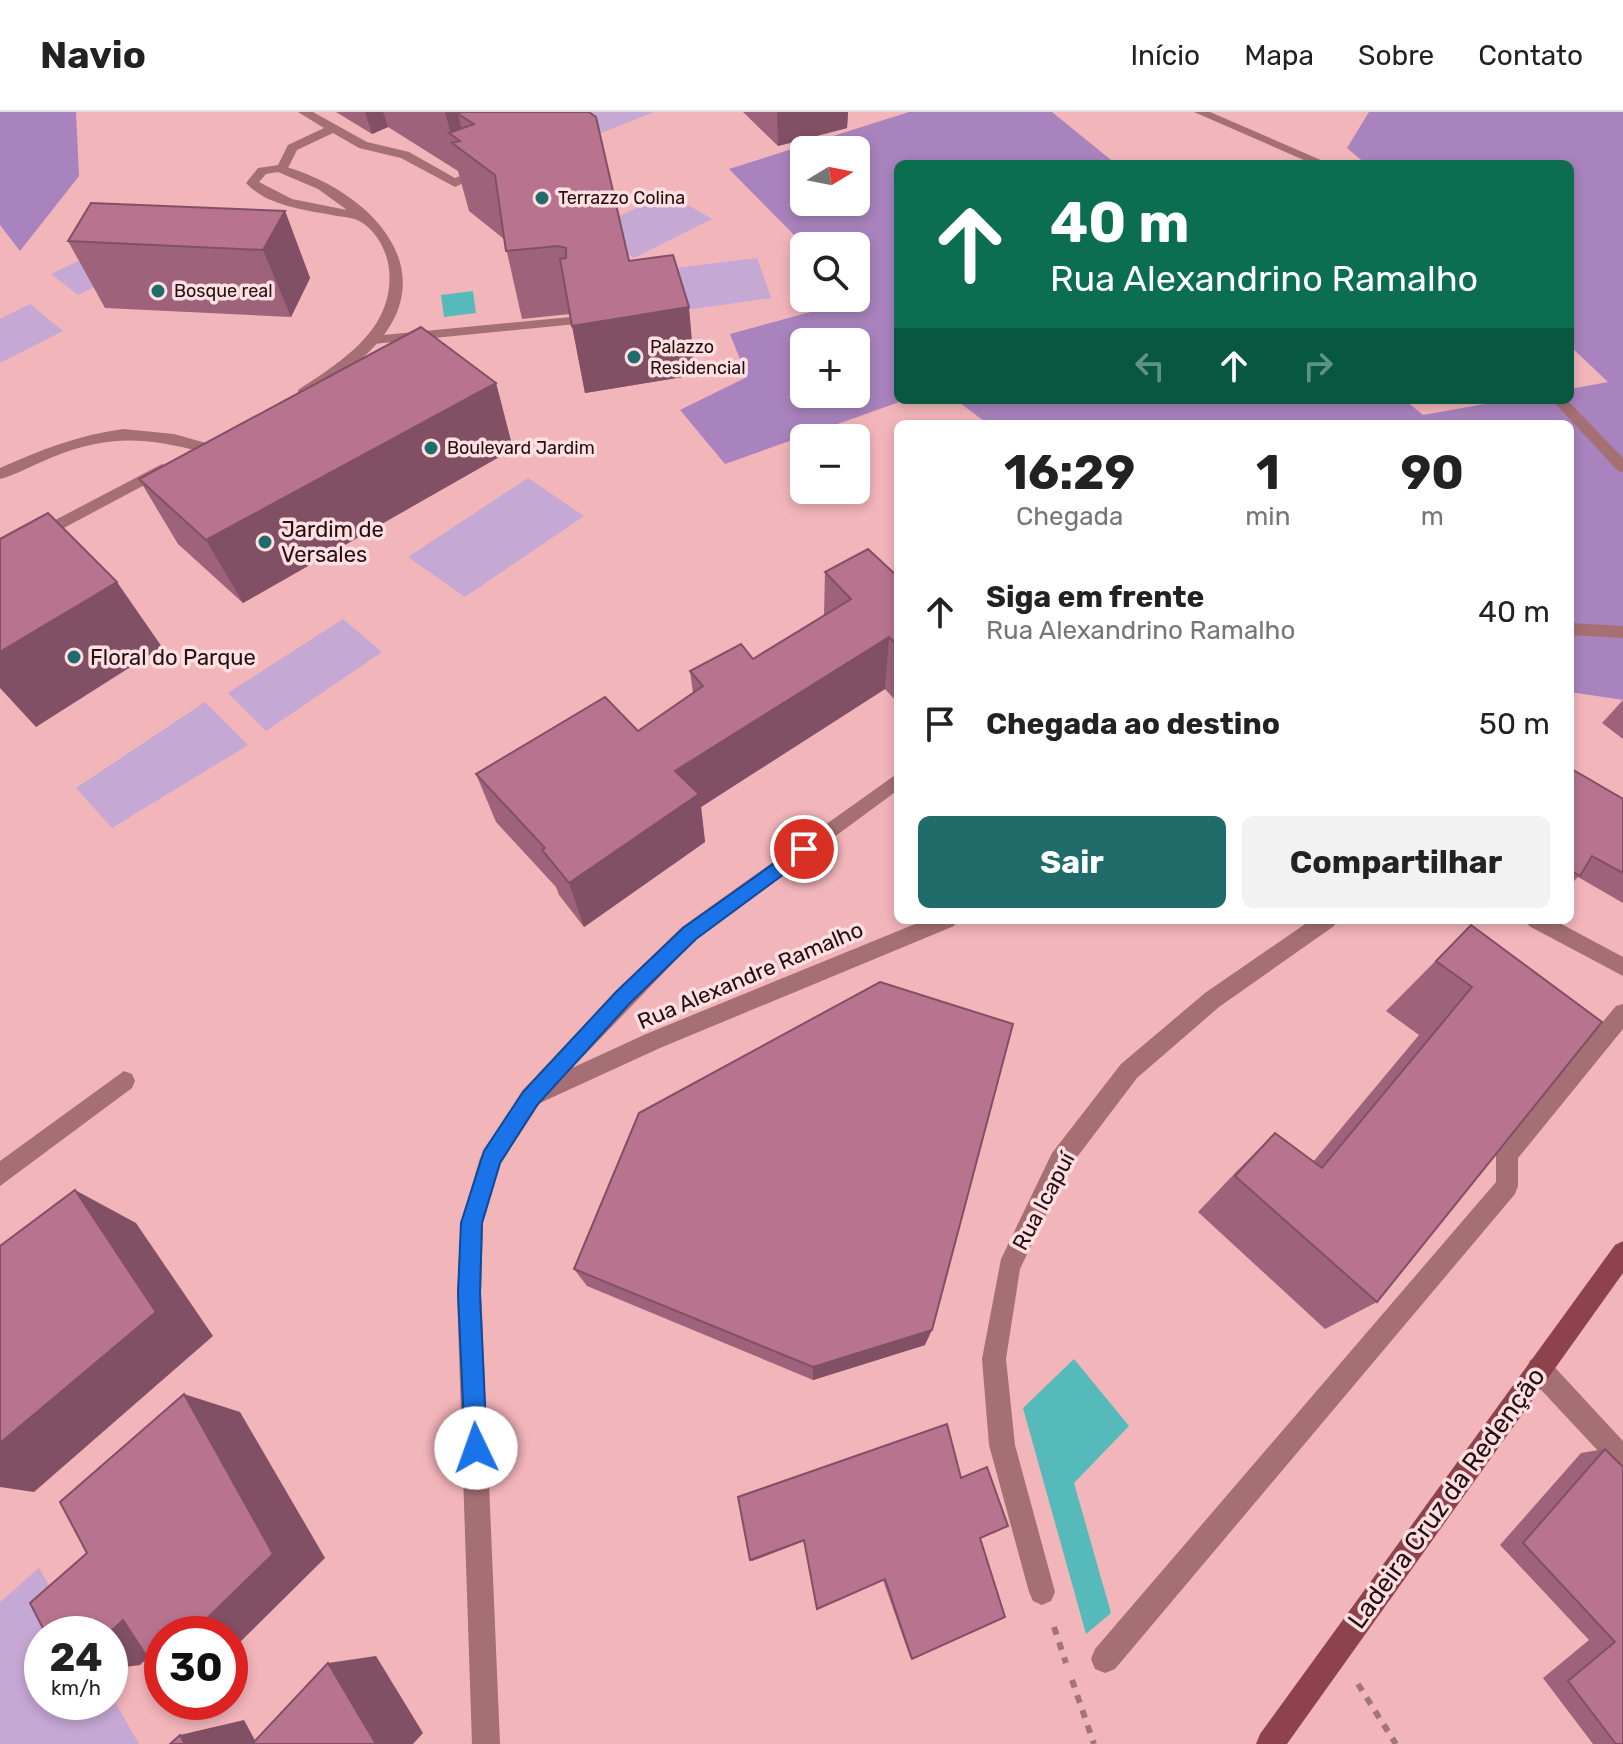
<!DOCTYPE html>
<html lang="pt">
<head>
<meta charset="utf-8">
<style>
	body { margin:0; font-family:Rubik,sans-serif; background:#f2f2f2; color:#222; height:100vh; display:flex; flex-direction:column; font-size:30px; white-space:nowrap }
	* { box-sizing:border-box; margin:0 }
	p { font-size:26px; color:#767676 }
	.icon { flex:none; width:44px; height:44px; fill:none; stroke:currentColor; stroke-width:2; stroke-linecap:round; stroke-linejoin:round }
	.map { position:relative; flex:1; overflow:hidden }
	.side { position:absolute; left:894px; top:308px; width:680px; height:504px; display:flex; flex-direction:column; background:#fff; border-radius:12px; box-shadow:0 4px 12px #0003 }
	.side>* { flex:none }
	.banner { position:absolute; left:894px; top:48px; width:680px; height:244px; border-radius:12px; box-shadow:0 4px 12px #0003; background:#0b6e4f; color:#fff; overflow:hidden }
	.needle { width:52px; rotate:80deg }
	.tools { position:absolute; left:790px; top:24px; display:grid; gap:16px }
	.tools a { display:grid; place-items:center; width:80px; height:80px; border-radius:12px; background:#fff; box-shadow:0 4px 12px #0003; font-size:40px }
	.speed { position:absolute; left:24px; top:1504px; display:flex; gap:16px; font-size:40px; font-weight:700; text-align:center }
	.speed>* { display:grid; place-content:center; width:104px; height:104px; border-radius:50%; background:#fff; box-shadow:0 4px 12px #0003; line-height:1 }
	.speed small { font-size:20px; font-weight:400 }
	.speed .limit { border:12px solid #d22; background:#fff; color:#111 }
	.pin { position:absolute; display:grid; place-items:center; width:68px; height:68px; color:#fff; margin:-34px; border:4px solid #fff; border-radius:50%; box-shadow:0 2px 8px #0007 }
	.me { position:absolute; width:88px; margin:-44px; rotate:357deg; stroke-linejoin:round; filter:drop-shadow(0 0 6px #0008) }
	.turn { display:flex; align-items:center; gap:28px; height:168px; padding:0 24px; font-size:36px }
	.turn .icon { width:104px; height:104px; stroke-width:2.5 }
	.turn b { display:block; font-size:56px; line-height:68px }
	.lanes { display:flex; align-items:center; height:76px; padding:0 24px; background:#0003; justify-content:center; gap:40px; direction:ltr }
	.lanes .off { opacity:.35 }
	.eta { display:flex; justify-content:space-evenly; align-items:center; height:136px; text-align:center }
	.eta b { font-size:48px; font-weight:700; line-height:56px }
	.action { display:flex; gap:16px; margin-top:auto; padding:16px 24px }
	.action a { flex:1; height:92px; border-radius:12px; background:#206c6b; color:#fff; font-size:32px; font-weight:700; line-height:92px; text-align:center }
	.action a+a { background:#f2f2f2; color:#222 }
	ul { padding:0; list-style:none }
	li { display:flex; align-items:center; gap:24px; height:112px; padding:0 24px }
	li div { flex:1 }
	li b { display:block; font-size:30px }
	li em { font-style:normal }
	header { display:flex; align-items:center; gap:48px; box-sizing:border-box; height:112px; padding:0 40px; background:#fff; border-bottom:2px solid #e0e0e0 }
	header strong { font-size:38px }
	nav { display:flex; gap:44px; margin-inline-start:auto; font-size:28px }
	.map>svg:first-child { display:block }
	.green { fill:#c6a8d5 }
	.forest { fill:#a983bd; fill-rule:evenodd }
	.water { fill:#55bab9 }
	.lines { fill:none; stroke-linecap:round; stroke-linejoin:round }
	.path { stroke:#a27579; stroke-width:6; stroke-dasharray:8 8; stroke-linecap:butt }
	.lane { fill:#a56f73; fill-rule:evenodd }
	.street { fill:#a56f73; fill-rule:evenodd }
	.secondary { fill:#8e424b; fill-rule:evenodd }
	.wall { fill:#9e637b }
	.shaded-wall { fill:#815064 }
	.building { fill:#b8738f; stroke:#815064; stroke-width:2 }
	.route { fill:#1a73e8; stroke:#114b97; stroke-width:2 }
	.poi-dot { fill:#206c6b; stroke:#ffdfe1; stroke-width:3 }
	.labels { text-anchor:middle; stroke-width:7; stroke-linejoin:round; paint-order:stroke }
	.far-poi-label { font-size:18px; fill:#241012; stroke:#ffdfe1; text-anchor:start }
	.poi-label { font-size:22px; fill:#241012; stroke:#ffdfe1; text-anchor:start }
	.street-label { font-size:22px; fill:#241012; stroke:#ffdfe1 }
	.near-street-label { font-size:26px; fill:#241012; stroke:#ffdfe1 }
</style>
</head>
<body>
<header>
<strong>Navio</strong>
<nav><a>Início</a><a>Mapa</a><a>Sobre</a><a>Contato</a></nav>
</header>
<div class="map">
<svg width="1623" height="1632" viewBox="0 0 1623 1632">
	<rect width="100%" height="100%" fill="#f2b5ba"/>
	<path class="green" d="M544 0H654L581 29Z
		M667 81 712 107 634 146 591 118Z
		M144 117 172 137 78 183 51 162Z
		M757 146 771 186 643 204 633 161Z
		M30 192 63 219 0 251V207Z
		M528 366 584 404 465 485 408 445Z
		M343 507 382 540 266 619 228 581Z
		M205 590 248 633 112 716 76 676Z
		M39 1456 77 1522H42V1590H110V1581L139 1632H0V1490Z"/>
	<path class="forest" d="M0 0H76L79 64 20 139 0 113Z
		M909 0H1052L1116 52H898V288H905L725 352 680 298 747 265 730 222 858 187 856 134H805L729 57ZM804 38H856V90H804ZM804 230H856V282H804Z
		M1369 0H1623V588L1570 580V312H988L956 288H1405L1423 303 1507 288H1570V277L1608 270 1570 234V52H1366L1347 36Z"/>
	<path class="water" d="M473 179 476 201 444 205 441 183Z
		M1074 1247 1129 1314 1074 1371 1111 1501 1086 1522 1023 1296Z"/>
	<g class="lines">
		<path class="path" d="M1054 1515 1066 1551
			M1072 1568 1094 1632
			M1358 1572 1396 1632"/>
		<path class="lane" d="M298 0H313L367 30 409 40 455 66 484 54 490 58 455 75 401 46 359 36 333 21 297 38 287 58H279L277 55 288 33 324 16Z
			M571 205 576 206V212L373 232 366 228 373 224Z
			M123 317 174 322 206 331 209 335 201 340C146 325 107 323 53 345 35 352 18 362 0 367V356C40 338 79 323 123 317Z
			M1623 892V917L1518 1046V1074L1515 1082 1115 1557 1105 1561 1095 1557 1091 1547 1095 1537 1496 1070V1042L1499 1034 1616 894Z"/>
		<path class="street" d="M1194 0H1210L1330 52H1313Z
			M279 53C373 77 457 167 359 249 344 262 322 280 303 286L298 284V278C342 249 395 217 389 157 387 139 377 120 361 110 355 106 345 105 337 104 307 98 268 95 246 71L258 56ZM278 60 318 77 347 98 292 87 259 70 266 62Z
			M1552 288H1567L1623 346V360L1618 359Z
			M162 352 170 357 167 361 0 450V437Z
			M1570 511 1623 514V526L1570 523Z
			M898 661V678L696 827 572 956 646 922 925 808H957L954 814 660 936 540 991 501 1051 483 1111 481 1181 500 1632H472L457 1181 461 1111 480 1046 522 979 616 879 682 815Z
			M1311 808H1337L1334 814 1219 895 1137 966 1068 1057 1020 1157 1006 1247 1015 1333 1055 1480 1051 1489 1042 1493 1033 1489 1029 1480 989 1333 982 1247 1001 1147 1052 1041 1121 952 1205 881Z
			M1526 808H1554L1623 845V864L1529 814Z
			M124 959 132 962 135 969 132 976 0 1074V1049Z
			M1539 1245 1548 1248 1623 1329V1360L1614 1356 1530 1266 1527 1257 1530 1248Z"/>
		<path class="secondary" d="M1623 1129V1161L1287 1632H1256L1260 1622 1615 1133Z"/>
	</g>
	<path class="wall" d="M336 0H589L629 149 695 263 585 281 570 202 522 207 504 127 469 99 458 59 388 15 372 22Z
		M743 0H848L847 16 778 34Z
		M285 99 310 166 291 205 105 196 68 129Z
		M496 271 513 337 243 491 178 432 139 367Z
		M825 460 898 465V591L885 577 701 695 705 730 584 815 559 783 556 775 496 710 476 662 638 619 693 581 690 559 753 547 824 503Z
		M1623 588V627L1602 611Z
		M1570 656 1623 687V791L1578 765 1570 773Z
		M1471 813 1602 910 1377 1190 1325 1217 1198 1100 1236 1060 1275 1021 1313 1050 1419 923 1386 899Z
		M574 1157 925 1233 813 1268 587 1174Z
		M1605 1337 1623 1632H1593L1543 1566 1589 1528 1500 1433 1581 1341Z
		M961 1366 980 1426 912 1547 910 1545 883 1468 804 1429 752 1449Z"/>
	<path class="shaded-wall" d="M365 0H383L388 15 372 22Z
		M445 0H526L474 12 458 2 468 43 460 29 451 22Z
		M777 0H848L847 16 778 34Z
		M285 99 310 166 291 205 263 138Z
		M689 195 695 263 585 281 572 214Z
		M496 271 513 337 243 491 206 428Z
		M117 470 162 535 36 615 0 576V540Z
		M889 525 885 577 701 695 705 730 584 815 569 771 675 659Z
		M75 1078 136 1111 213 1224 34 1380 0 1375V1331Z
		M932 1218 925 1233 813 1268V1255Z
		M184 1282 240 1300 325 1446 230 1540V1522H191Z
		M804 1428V1429L752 1449 750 1448Z
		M123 1508 162 1532 140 1553 110 1557V1522H108Z
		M376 1544 423 1621 413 1632H376L328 1551Z
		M244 1608 257 1632H185L180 1623Z"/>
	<path class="building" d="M462 0H589L596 5 629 149 673 143 689 195 572 214 560 147 566 146V136L558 134 506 139 495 63 452 31 460 29 449 21 474 12 458 2Z
		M91 91 285 99 263 138 68 129Z
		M421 215 496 271 206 428 139 367Z
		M48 401 117 470 0 540V427Z
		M868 437 898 465V534L889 525 675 659 699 682 569 771 542 738 545 736 476 662 605 585 638 619 703 574 690 559 741 532 753 547 851 487 825 460Z
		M1570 656 1623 687V761L1592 744 1580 764 1570 758Z
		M1471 813 1602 910 1377 1190 1235 1064 1275 1021 1322 1056 1472 875 1436 849Z
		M880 870 1013 912 932 1218 813 1255 574 1157 639 1001Z
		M75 1078 156 1200 0 1331V1134Z
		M184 1282 273 1442 191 1522H162V1551L155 1557 123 1508 108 1522H46L30 1491 87 1441 60 1390Z
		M947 1312 961 1366 987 1355 1008 1414 980 1426 1005 1505 912 1547 885 1467 817 1497 804 1428 750 1448 738 1385Z
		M1605 1337 1623 1355V1632H1616L1568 1569 1615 1530 1523 1431Z
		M328 1551 376 1632H252Z
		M180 1623 185 1632H170Z"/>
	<path class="route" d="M804 730 811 732 813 737 811 742 696 827 629 892 537 993 500 1051 482 1111 480 1181 487 1336 484 1344 476 1347 468 1344 465 1336 458 1181 461 1111 484 1039 523 980 616 880 683 816Z"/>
	<g class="poi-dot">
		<circle cx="542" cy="86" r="8"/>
		<circle cx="158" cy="179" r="8"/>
		<circle cx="634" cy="245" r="8"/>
		<circle cx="431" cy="336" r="8"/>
		<circle cx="265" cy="430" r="8"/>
		<circle cx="74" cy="545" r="8"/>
	</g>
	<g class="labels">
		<g class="far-poi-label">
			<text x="558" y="92">Terrazzo Colina</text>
			<text x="174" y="185">Bosque real</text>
			<text x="650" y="241">Palazzo<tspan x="650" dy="21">Residencial</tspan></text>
			<text x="447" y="342">Boulevard Jardim</text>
		</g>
		<g class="poi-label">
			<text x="281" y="425">Jardim de<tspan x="281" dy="25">Versales</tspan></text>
			<text x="90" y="553">Floral do Parque</text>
		</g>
		<g class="street-label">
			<text transform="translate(750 863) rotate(-23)" y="8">Rua Alexandre Ramalho</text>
			<text transform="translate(1043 1089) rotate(-62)" y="8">Rua Icapuí</text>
		</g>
		<g class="near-street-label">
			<text transform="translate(1446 1386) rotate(-54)" y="9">Ladeira Cruz da Redenção</text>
		</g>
	</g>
</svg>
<div class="tools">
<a><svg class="needle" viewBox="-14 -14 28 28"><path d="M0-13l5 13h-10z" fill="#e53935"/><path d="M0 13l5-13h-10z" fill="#767676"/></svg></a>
<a><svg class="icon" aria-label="search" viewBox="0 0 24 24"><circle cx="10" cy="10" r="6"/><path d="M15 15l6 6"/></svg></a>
<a>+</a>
<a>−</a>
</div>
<div class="speed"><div>24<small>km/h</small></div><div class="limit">30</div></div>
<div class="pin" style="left:804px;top:737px;background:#d93025"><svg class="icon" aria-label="arrive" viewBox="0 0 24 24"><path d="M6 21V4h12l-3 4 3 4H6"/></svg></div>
<svg class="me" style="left:476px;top:1336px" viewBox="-20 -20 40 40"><circle r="19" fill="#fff"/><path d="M0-13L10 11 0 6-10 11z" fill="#1a73e8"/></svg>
<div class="banner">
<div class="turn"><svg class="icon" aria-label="ahead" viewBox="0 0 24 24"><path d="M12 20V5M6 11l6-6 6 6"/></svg><div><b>40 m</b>Rua Alexandrino Ramalho</div></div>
<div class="lanes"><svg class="icon off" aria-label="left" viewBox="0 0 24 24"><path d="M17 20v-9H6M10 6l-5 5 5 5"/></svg><svg class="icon" aria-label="ahead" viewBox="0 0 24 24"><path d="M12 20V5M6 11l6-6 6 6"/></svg><svg class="icon off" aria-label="right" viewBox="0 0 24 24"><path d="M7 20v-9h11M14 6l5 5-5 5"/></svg></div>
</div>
<section class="side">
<div class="eta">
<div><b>16:29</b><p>Chegada</p></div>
<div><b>1</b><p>min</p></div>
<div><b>90</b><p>m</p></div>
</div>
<ul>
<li><svg class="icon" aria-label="ahead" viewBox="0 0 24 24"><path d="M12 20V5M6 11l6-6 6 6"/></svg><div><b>Siga em frente</b><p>Rua Alexandrino Ramalho</p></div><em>40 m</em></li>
<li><svg class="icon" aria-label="arrive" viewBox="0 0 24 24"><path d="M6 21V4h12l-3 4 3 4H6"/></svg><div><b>Chegada ao destino</b></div><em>50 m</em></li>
</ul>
<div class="action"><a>Sair</a><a>Compartilhar</a></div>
</section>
</div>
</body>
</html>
